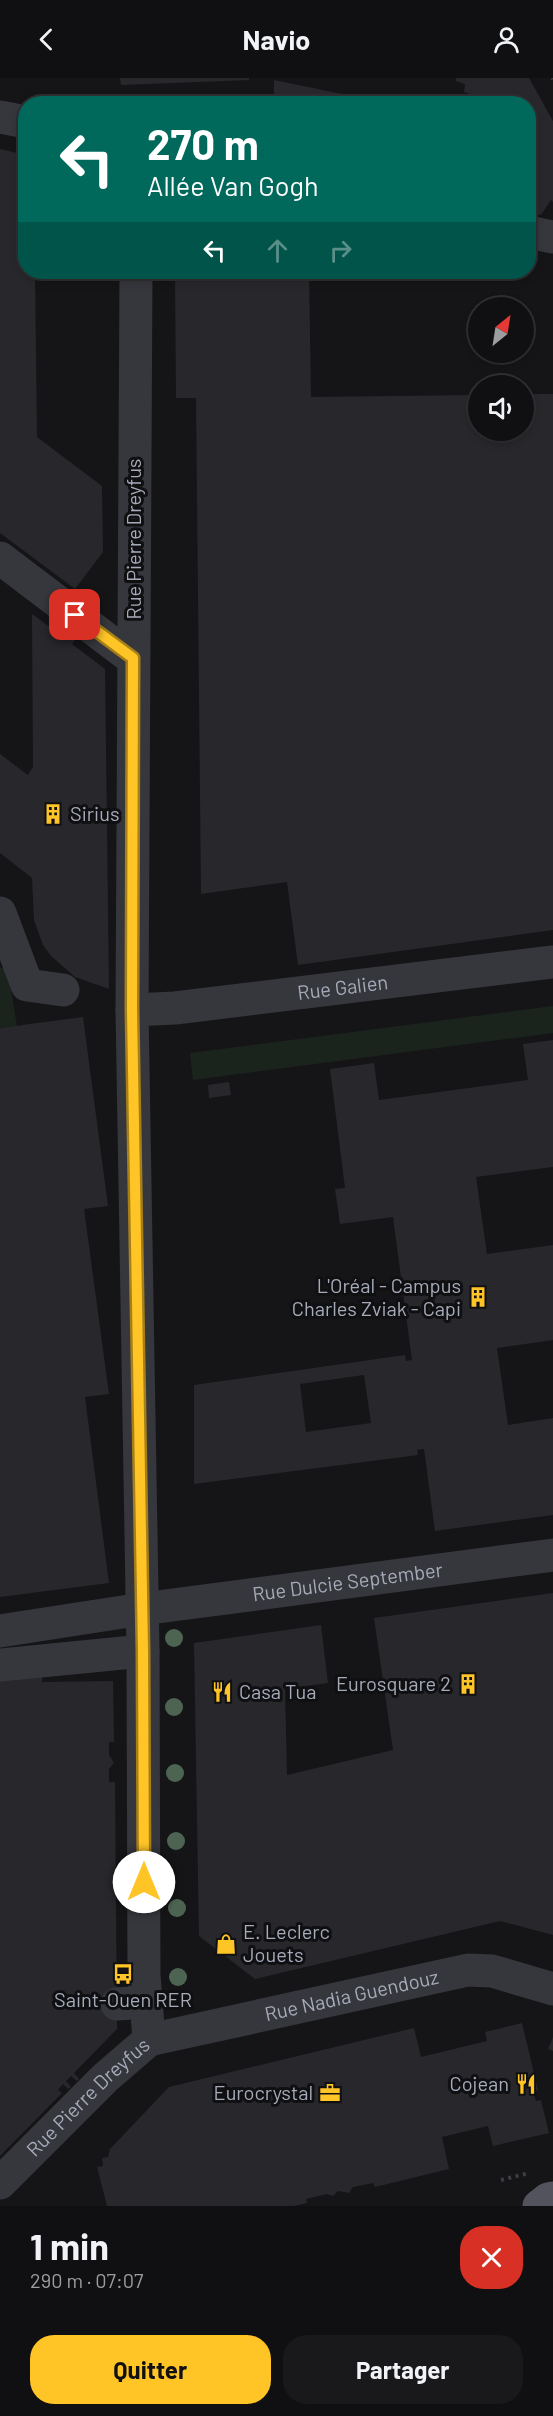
<!DOCTYPE html>
<html lang="fr">
<head>
<meta charset="utf-8">
<style>
	body { margin:0; font-family:Barlow,sans-serif; background:#19191b; color:#f1f3f6; height:100vh; display:flex; flex-direction:column; font-size:22px; white-space:nowrap }
	* { box-sizing:border-box; margin:0 }
	p { font-size:20px; color:#9c9d9f }
	.icon { flex:none; width:33px; height:33px; fill:none; stroke:currentColor; stroke-width:2; stroke-linecap:round; stroke-linejoin:round }
	.map { position:relative; height:2128px; overflow:hidden }
	.details { display:flex; flex-direction:column; background:#101012; flex:1 }
	.details>* { flex:none }
	.banner { position:absolute; left:18px; top:18px; width:518px; height:183px; border-radius:24px; box-shadow:0 3px 9px #0003,0 0 0 2px #303032; background:#00695c; color:#fff; overflow:hidden }
	.needle { width:39px; rotate:30deg }
	.controls { position:absolute; left:468px; top:219px; display:grid; gap:12px }
	.controls a { display:grid; place-items:center; width:66px; height:66px; border-radius:50%; background:#101012; box-shadow:0 3px 9px #0003,0 0 0 2px #303032; font-size:30px }
	.pin { position:absolute; display:grid; place-items:center; width:51px; height:51px; color:#fff; margin:-26px; border-radius:12px; box-shadow:0 3px 9px #0006 }
	.me { position:absolute; width:66px; margin:-33px; rotate:0deg; stroke-linejoin:round; filter:drop-shadow(0 0 4px #0008) }
	.turn { display:flex; align-items:center; gap:21px; height:126px; padding:0 30px; font-size:27px }
	.turn .icon { width:78px; height:78px; stroke-width:2.5 }
	.turn b { display:block; font-size:42px; line-height:51px }
	.lanes { display:flex; align-items:center; height:57px; padding:0 30px; background:#0003; justify-content:center; gap:30px; direction:ltr }
	.lanes .off { opacity:.35 }
	.round { display:grid; place-items:center; flex:none; width:63px; height:63px; border-radius:24px; background:#19191b }
	.overview { display:flex; align-items:center; justify-content:space-between; height:102px; padding:0 30px }
	h1 { font-size:36px; font-weight:700; line-height:45px }
	.cta { display:flex; gap:12px; margin-top:auto; padding:12px 30px }
	.cta a { flex:1; height:69px; border-radius:24px; background:#ffc426; color:#111; font-size:24px; font-weight:700; line-height:69px; text-align:center }
	.cta a+a { background:#19191b; color:#f1f3f6 }
	header { display:flex; justify-content:space-between; align-items:center; height:78px; padding:0 30px; background:#101012; font-size:27px; font-weight:700 }
	.map>svg:first-child { display:block }
	.green { fill:#1b231d }
	.building { fill:#28282c; fill-rule:evenodd }
	.lines { fill:none; stroke-linecap:round; stroke-linejoin:round }
	.path { stroke:#3c3e44; stroke-width:4; stroke-dasharray:3 4.5; stroke-linecap:butt }
	.minor { stroke:#36373d; stroke-width:33 }
	.major { stroke:#52535c; stroke-width:33 }
	.tree { fill:#4d6452 }
	.route-casing { stroke:#a67f19; stroke-width:15 }
	.route { stroke:#ffc426; stroke-width:10 }
	.labels { text-anchor:middle; stroke-width:6; stroke-linejoin:round; paint-order:stroke }
	.street-label { font-size:20px; fill:#a6abb9; stroke:#101013 }
	.poi-label { font-size:20px; fill:#a6abb9; stroke:#101013; text-anchor:end }
</style>
</head>
<body>
<header><svg class="icon" aria-label="back" viewBox="0 0 24 24"><path d="M15 5l-7 7 7 7"/></svg>Navio<svg class="icon" aria-label="person" viewBox="0 0 24 24"><circle cx="12" cy="8" r="4"/><path d="M4 21q1-7 8-7t8 7"/></svg></header>
<div class="map">
<svg width="553" height="2128" viewBox="0 0 553 2128">
	<rect width="100%" height="100%" fill="#151518"/>
	<path class="green" d="M0 889 8 893 17 948 0 950Z
		M553 928V955L193 1002 190 975Z"/>
	<path class="building" d="M120 0H249V2L121 7Z
		M456 0H529L553 43V124L551 122 541 137 528 135V26L470 24 472 17 464 14 465 6 456 3Z
		M274 2 381 24V26H274Z
		M0 71 26 77V194H35L37 359 102 408 103 474 75 511 0 455Z
		M175 194H309L311 319 478 317V352H524V316H553V852L298 887 287 804 201 816 196 320H176Z
		M32 536 58 555 62 553 67 555 75 562 72 566 105 591 109 911 75 899 51 878 43 867 34 842 32 800 0 775V676L28 697 33 689Z
		M83 939 108 1128 84 1131 109 1316 85 1319 109 1505 0 1519V950Z
		M553 962V1089L476 1099 487 1176 553 1167V1262L497 1270 508 1347 553 1340V1437L435 1453 424 1371 417 1372 418 1377 194 1406V1307L405 1277 406 1283 412 1282 393 1139 340 1146 335 1111 345 1110 330 991 374 985 379 1022 528 1002 523 966ZM364 1297 371 1345 306 1354 300 1306Z
		M229 1004 231 1017 209 1020 208 1007Z
		M553 1515V1857L500 1843 255 1901 199 1858 194 1565 321 1547 328 1605 285 1611 287 1697 393 1672 374 1540Z
		M42 1595V1604L113 1603 114 1664H109V1677L114 1685 109 1691V1704H115L117 1951 74 1995 79 2001 77 2003 71 1998 66 2003 71 2009 68 2011 63 2006 58 2012 62 2015 0 2078V1600Z
		M522 1945 538 2012 533 2013 536 2023 541 2022 549 2055 493 2068 488 2048 442 2059 449 2091 375 2109 373 2105 353 2109 349 2115 338 2113 333 2118 327 2116 306 2121 307 2125 294 2128H107L97 2089 103 2088 102 2080 108 2079 110 2071 169 2009 414 1950 421 1979 487 1963 485 1954Z
		M553 1959V1973L548 1971Z"/>
	<g class="lines">
		<path class="path" d="M552 0 553 1
			M501 2102 529 2095"/>
		<g class="minor">
			<path d="M0 39 26 44"/>
			<path d="M528 154 553 159"/>
			<path d="M136 194 132 932 143 1573 144 1897 149 1962"/>
			<path d="M0 480 133 581"/>
			<path d="M0 835 27 907 63 912"/>
			<path id="s1" d="M132 932 175 930 553 884"/>
			<path id="s2" d="M0 1553 142 1531 553 1477"/>
			<path d="M0 1587 143 1573"/>
			<path d="M117 1926 146 1924"/>
			<path id="s3" d="M0 2105 105 2000 149 1962 468 1892 492 1893 553 1911"/>
		</g>
		<path class="major" d="M539 2128 548 2121 553 2120"/>
	</g>
	<g class="tree">
		<circle cx="174" cy="1560" r="9"/>
		<circle cx="174" cy="1629" r="9"/>
		<circle cx="175" cy="1695" r="9"/>
		<circle cx="176" cy="1763" r="9"/>
		<circle cx="177" cy="1830" r="9"/>
		<circle cx="178" cy="1899" r="9"/>
	</g>
	<g class="lines">
		<g class="route-casing">
			<path id="route" d="M75 537 133 580 132 932 143 1573 144 1804"/>
		</g>
		<use href="#route" class="route"/>
	</g>
	<defs>
		<g id="building-bare" transform="scale(1.62)"><path d="M-4-6H4V6H1V3H-1V6H-4ZM-2.5-4.3h1.7v1.8h-1.7ZM.8-4.3h1.7v1.8H.8ZM-2.5-1h1.7V.8h-1.7ZM.8-1h1.7V.8H.8Z" fill="#ffc426" stroke="#101013" stroke-width="2.5" paint-order="stroke"/></g>
		<g id="restaurant-bare" transform="scale(1.62)"><path d="M-5-6h1v4h1v-4h1v4h1v-4h1v5L-1.5 .5V6h-2V.5L-5-1ZM5-6V6H3V1.5H1.5Q1.5-4 5-6Z" fill="#ffc426" stroke="#101013" stroke-width="2.5" paint-order="stroke"/></g>
		<g id="shop-bare" transform="scale(1.62)"><path d="M-5-2.5h2.3a2.7 3.5 0 0 1 5.4 0H5L5.5 6h-11ZM-1.5-2.5h3a1.5 2.3 0 0 0-3 0Z" fill="#ffc426" stroke="#101013" stroke-width="2.5" paint-order="stroke"/></g>
		<g id="bus-bare" transform="scale(1.62)"><path d="M-5-6H5V4H4V6H2V4H-2V6H-4V4H-5ZM-3.5-4V0h7V-4ZM-3.5 1.2v1.5H-2V1.2ZM2 1.2v1.5H3.5V1.2Z" fill="#ffc426" stroke="#101013" stroke-width="2.5" paint-order="stroke"/></g>
		<g id="office-bare" transform="scale(1.62)"><path d="M-6-3h4V-5.5h4V-3h4V5H-6ZM-1-4.5V-3h2v-1.5ZM-6 0V1H6V0Z" fill="#ffc426" stroke="#101013" stroke-width="2.5" paint-order="stroke"/></g>
	</defs>
	<g fill-rule="evenodd">
		<use href="#building-bare" x="53" y="736"/>
		<use href="#building-bare" x="478" y="1219"/>
		<use href="#building-bare" x="468" y="1606"/>
		<use href="#restaurant-bare" x="222" y="1614"/>
		<use href="#shop-bare" x="226" y="1866"/>
		<use href="#bus-bare" x="123" y="1896"/>
		<use href="#restaurant-bare" x="526" y="2006"/>
		<use href="#office-bare" x="330" y="2015"/>
	</g>
	<g class="labels">
		<g class="street-label">
			<text transform="translate(134 461) rotate(-90)" y="7">Rue Pierre Dreyfus</text>
			<text dy="7" stroke="none"><textPath href="#s1" startOffset="212">Rue Galien</textPath></text>
			<text dy="7" stroke="none"><textPath href="#s2" startOffset="351">Rue Dulcie September</textPath></text>
			<text dy="7" stroke="none"><textPath href="#s3" startOffset="414">Rue Nadia Guendouz</textPath></text>
			<text dy="7" stroke="none"><textPath href="#s3" startOffset="123">Rue Pierre Dreyfus</textPath></text>
		</g>
		<g class="poi-label">
			<text x="70" y="743" text-anchor="start">Sirius</text>
			<text x="461" y="1215">L'Oréal - Campus<tspan x="461" dy="23">Charles Zviak - Capi</tspan></text>
			<text x="451" y="1613">Eurosquare 2</text>
			<text x="239" y="1621" text-anchor="start">Casa Tua</text>
			<text x="243" y="1861" text-anchor="start">E. Leclerc<tspan x="243" dy="23">Jouets</tspan></text>
			<text x="123" y="1929" text-anchor="middle">Saint-Ouen RER</text>
			<text x="509" y="2013">Cojean</text>
			<text x="313" y="2022">Eurocrystal</text>
		</g>
	</g>
</svg>
<div class="controls">
<a><svg class="needle" viewBox="-14 -14 28 28"><path d="M0-13l5 13h-10z" fill="#e53935"/><path d="M0 13l5-13h-10z" fill="#9c9d9f"/></svg></a>
<a><svg class="icon" aria-label="sound" viewBox="0 0 24 24"><path d="M4 9h4l5-4v14l-5-4H4zM17 9q2 3 0 6"/></svg></a>
</div>
<div class="pin" style="left:75px;top:537px;background:#d93025"><svg class="icon" aria-label="arrive" viewBox="0 0 24 24"><path d="M6 21V4h12l-3 4 3 4H6"/></svg></div>
<svg class="me" style="left:144px;top:1804px" viewBox="-20 -20 40 40"><circle r="19" fill="#fff"/><path d="M0-13L10 11 0 6-10 11z" fill="#ffc426"/></svg>
<div class="banner">
<div class="turn"><svg class="icon" aria-label="left" viewBox="0 0 24 24"><path d="M17 20v-9H6M10 6l-5 5 5 5"/></svg><div><b>270 m</b>Allée Van Gogh</div></div>
<div class="lanes"><svg class="icon" aria-label="left" viewBox="0 0 24 24"><path d="M17 20v-9H6M10 6l-5 5 5 5"/></svg><svg class="icon off" aria-label="ahead" viewBox="0 0 24 24"><path d="M12 20V5M6 11l6-6 6 6"/></svg><svg class="icon off" aria-label="right" viewBox="0 0 24 24"><path d="M7 20v-9h11M14 6l5 5-5 5"/></svg></div>
</div>
</div>
<section class="details">
<div class="overview"><div><h1>1 min</h1><p>290 m · 07:07</p></div><a class="round" style="background:#d93025;color:#fff"><svg class="icon" aria-label="close" viewBox="0 0 24 24"><path d="M6 6l12 12M18 6L6 18"/></svg></a></div>
<div class="cta"><a>Quitter</a><a>Partager</a></div>
</section>
</body>
</html>
